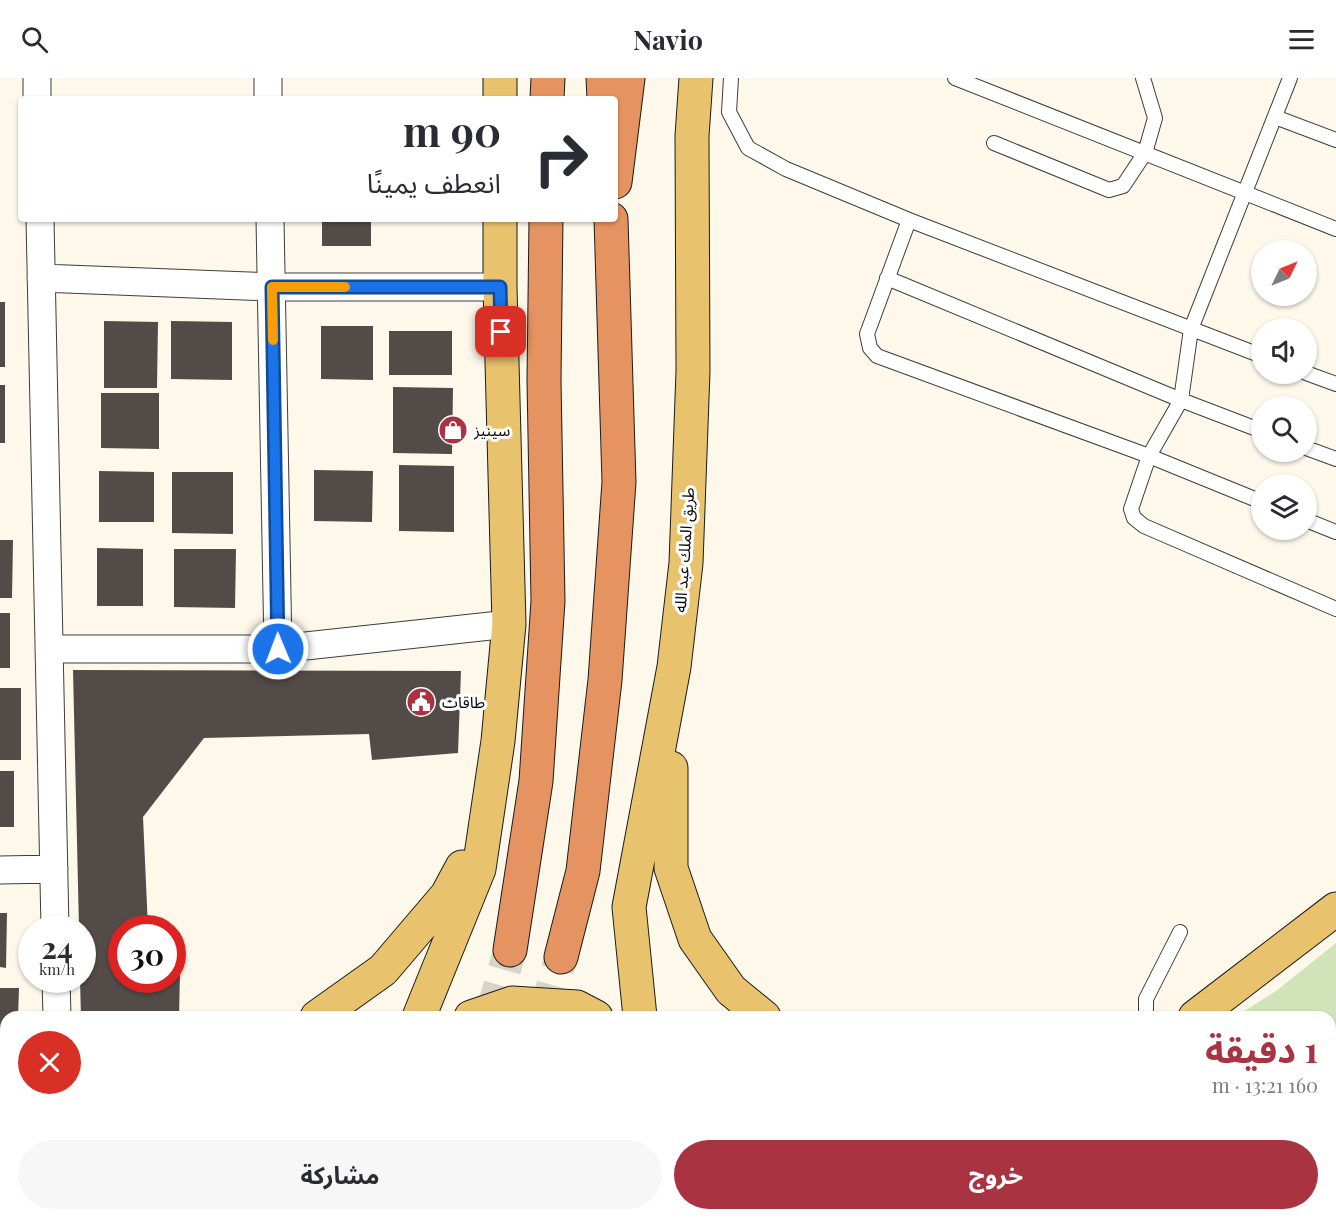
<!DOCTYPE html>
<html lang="ar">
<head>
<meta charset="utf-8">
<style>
	body { margin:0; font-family:"Playfair Display","Noto Sans Arabic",serif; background:#f7f7f7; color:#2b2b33; direction:rtl; height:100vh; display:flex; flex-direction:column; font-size:22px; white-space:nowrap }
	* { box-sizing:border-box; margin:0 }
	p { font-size:20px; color:#7c7c81 }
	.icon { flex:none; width:33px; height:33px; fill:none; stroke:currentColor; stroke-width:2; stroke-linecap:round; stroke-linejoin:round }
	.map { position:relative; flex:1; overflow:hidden; direction:ltr }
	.sheet { position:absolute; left:0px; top:933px; width:1336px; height:210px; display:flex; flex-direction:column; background:#fff; border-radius:18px 18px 0 0; box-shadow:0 2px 4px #0004; direction:rtl }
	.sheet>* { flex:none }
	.hud { position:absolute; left:18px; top:18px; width:600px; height:126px; border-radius:6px; box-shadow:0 2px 4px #0004; direction:rtl; background:#fff; color:#2b2b33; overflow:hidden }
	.needle { width:39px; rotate:47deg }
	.tools { position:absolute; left:1251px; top:162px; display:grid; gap:12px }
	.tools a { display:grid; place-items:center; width:66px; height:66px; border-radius:50%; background:#fff; box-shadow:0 2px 4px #0004; font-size:30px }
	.speed { position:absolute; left:18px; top:837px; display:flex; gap:12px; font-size:30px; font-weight:700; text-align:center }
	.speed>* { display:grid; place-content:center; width:78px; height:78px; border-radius:50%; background:#fff; box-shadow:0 2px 4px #0004; line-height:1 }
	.speed small { font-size:15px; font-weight:400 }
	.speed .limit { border:9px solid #d22; background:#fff; color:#111 }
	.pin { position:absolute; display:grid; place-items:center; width:51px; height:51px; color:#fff; margin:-26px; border-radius:12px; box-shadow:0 3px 9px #0006 }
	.me { position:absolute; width:66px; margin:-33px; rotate:359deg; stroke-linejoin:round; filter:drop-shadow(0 0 4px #0008) }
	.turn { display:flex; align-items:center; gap:21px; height:126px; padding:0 18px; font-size:27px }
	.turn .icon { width:78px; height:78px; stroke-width:2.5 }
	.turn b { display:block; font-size:42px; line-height:51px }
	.round { display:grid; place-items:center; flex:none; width:63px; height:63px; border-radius:32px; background:#f7f7f7 }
	.head { display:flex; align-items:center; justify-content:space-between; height:102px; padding:0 18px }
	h1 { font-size:36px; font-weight:700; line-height:45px; color:#aa3341 }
	.cta { display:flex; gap:12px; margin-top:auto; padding:12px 18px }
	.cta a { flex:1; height:69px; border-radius:36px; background:#aa3341; color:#fff; font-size:24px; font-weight:700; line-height:69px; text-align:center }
	.cta a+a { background:#f7f7f7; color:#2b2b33 }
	header { display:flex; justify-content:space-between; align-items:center; height:78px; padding:0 18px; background:#fff; font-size:27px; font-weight:700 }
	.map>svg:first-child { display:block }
	.green { fill:#d1e3b8 }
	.building { fill:#524b48 }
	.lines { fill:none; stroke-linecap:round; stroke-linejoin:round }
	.motorway-tunnel { stroke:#d9d4c8; stroke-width:33; stroke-dasharray:33 16; stroke-linecap:butt }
	.service-casing { stroke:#3d3d3d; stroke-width:16 }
	.minor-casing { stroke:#3d3d3d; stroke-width:29 }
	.primary-casing { stroke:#1b1b1b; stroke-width:35 }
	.trunk-casing { stroke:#1b1b1b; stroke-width:35 }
	.motorway-casing { stroke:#1b1b1b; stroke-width:35 }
	.service { stroke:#fff; stroke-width:14 }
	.minor { stroke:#fff; stroke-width:27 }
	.primary { stroke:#e9c26e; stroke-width:33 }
	.trunk { stroke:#e6aa68; stroke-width:33 }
	.motorway { stroke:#e49361; stroke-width:33 }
	.route-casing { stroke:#114b97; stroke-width:15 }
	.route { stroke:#1a73e8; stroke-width:10 }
	.slow { stroke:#f59e0b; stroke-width:10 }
	.labels { text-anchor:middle; stroke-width:6; stroke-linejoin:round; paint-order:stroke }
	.poi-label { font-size:16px; fill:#0a0a0a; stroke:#fff; text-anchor:start }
	.street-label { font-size:16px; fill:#0a0a0a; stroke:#fff }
</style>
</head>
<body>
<header><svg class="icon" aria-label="menu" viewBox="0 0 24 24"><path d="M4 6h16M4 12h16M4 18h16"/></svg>Navio<svg class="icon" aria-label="search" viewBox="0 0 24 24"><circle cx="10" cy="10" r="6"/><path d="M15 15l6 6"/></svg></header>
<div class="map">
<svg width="1336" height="1143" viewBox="0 0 1336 1143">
	<rect width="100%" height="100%" fill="#fdf8ea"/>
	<path class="green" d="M1336 865V968H1331L1330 939H1235L1276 913Z"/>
	<path class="building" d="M322 141H371V168H322Z
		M412 141H446V144L412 143Z
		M0 224H5V289H0Z
		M104 243 158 244 157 310H104Z
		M171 243 232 244V302L171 301Z
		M321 248H373V302L321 301Z
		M389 253H452V297H389Z
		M0 307H5V365H0Z
		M393 309 453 310 452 376 393 375Z
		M101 315H159V371L101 370Z
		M399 387 454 388V454L399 453Z
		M314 392 373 393 372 444 314 443Z
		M99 393 154 394V444H99Z
		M172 394H233V456L172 455Z
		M0 462H13L12 520H0Z
		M97 470 143 471V528H97Z
		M174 471H236L235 530 174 529Z
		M0 535H10V590H0Z
		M73 592 461 593 458 675 372 682 369 656 204 660 143 739 148 850H122V902H172V894H180L179 939H81L80 902H82V850H79Z
		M0 610H21V682H0Z
		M0 693H14V749H0Z
		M0 835H7L6 890 0 889Z
		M0 910H19L18 939H6V958H0Z"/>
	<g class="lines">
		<path class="motorway-tunnel" d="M491 939 510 872
			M544 939 561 879
			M433 1143 435 1137
			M487 1143 488 1137"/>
		<g class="service-casing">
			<path id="service" d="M731 0 729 34 748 70 786 91 909 142 1262 278
				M955 0 1336 151
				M1290 0 1191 251 1181 322 1149 378 1131 431 1134 440 1144 448 1336 531
				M1275 39 1336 62
				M994 65 1109 112 1123 108 1145 75 1155 40 1143 0
				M909 142 867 256 870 270 877 278 1149 378 1262 424
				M887 200 1181 322 1262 353
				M1306 295 1336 306
				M1306 370 1336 381
				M1306 442 1336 454
				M1146 939V921L1180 854"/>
		</g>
		<g class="minor-casing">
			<path id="minor" d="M37 0V21
				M268 0V21
				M40 141 55 850
				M270 141 278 571
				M41 200 272 209H500
				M49 571H278L509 546
				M0 792 54 791
				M56 902 57 939"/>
		</g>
		<g class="primary-casing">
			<path id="primary" d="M500 21V0
				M671 690V790L695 861 731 912 764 939
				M317 939 383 892 447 817 462 789
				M419 939 479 791 498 663 509 546 500 209V141
				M471 939 512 925 577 929 596 939
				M640 939 629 829 674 589 686 485 693 293 692 58 696 0
				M1195 939 1336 831
				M1330 989H1336
				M0 1005H6
				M330 1137 332 1143
				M717 1137 723 1143
				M255 1143 260 1137
				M630 1143 634 1137
				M1250 1143 1263 1137"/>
		</g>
		<g class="trunk-casing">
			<path id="trunk" d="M1330 1042H1336
				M0 1051H6
				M1330 1118 1336 1117
				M0 1132H6"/>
		</g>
		<g class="motorway-casing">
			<path id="motorway" d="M603 0 604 21
				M547 21 548 0
				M615 104 628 0
				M510 872 536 703 548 523 544 302 546 141
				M561 879 583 793 605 602 619 404 611 141"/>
		</g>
		<use href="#service" class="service"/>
		<use href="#minor" class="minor"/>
		<use href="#primary" class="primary"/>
		<use href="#trunk" class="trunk"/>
		<use href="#motorway" class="motorway"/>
	</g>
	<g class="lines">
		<g class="route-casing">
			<path id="route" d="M278 571 272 209H500L501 254"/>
		</g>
		<use href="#route" class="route"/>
		<path class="slow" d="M273 262 272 209H345"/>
	</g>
	<defs>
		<g id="shop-disc" transform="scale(1.5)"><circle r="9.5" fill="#aa3341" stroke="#fff"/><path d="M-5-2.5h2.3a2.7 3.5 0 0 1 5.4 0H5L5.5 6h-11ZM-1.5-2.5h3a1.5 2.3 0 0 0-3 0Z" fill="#fff"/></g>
		<g id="civic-disc" transform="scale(1.5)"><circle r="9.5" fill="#aa3341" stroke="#fff"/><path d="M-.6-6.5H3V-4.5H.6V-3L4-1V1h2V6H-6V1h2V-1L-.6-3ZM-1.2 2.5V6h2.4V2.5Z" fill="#fff"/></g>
	</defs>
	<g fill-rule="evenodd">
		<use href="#shop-disc" x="453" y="352"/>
		<use href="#civic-disc" x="421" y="624"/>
	</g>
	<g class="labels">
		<g class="poi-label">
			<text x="474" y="358">سينيز</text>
			<text x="442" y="630">طاقات</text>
		</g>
		<g class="street-label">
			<text transform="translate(684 472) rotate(-86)" y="6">طريق الملك عبد الله</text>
		</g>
	</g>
</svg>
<div class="tools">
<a><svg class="needle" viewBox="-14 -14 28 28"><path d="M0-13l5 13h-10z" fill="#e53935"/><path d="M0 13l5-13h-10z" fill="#7c7c81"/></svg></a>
<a><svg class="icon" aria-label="sound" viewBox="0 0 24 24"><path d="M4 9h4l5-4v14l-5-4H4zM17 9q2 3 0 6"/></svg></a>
<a><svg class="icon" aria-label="search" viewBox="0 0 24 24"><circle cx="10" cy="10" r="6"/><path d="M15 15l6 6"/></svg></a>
<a><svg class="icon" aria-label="layers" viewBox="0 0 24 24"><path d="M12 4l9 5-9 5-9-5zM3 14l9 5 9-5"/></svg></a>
</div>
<div class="speed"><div>24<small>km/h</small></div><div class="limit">30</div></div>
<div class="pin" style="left:501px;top:254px;background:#d93025"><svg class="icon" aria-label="arrive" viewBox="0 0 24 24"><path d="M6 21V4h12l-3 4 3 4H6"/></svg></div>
<svg class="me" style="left:278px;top:571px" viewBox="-20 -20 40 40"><circle r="17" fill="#1a73e8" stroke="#fff" stroke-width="3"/><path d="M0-11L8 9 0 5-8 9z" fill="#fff"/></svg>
<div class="hud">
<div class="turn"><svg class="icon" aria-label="right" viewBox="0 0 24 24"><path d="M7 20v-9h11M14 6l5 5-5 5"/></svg><div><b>90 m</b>انعطف يمينًا</div></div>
</div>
<section class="sheet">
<div class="head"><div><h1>1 دقيقة</h1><p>160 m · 13:21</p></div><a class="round" style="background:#d93025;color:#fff"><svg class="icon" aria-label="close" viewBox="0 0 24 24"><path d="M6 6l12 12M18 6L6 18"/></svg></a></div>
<div class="cta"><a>خروج</a><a>مشاركة</a></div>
</section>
</div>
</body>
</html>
